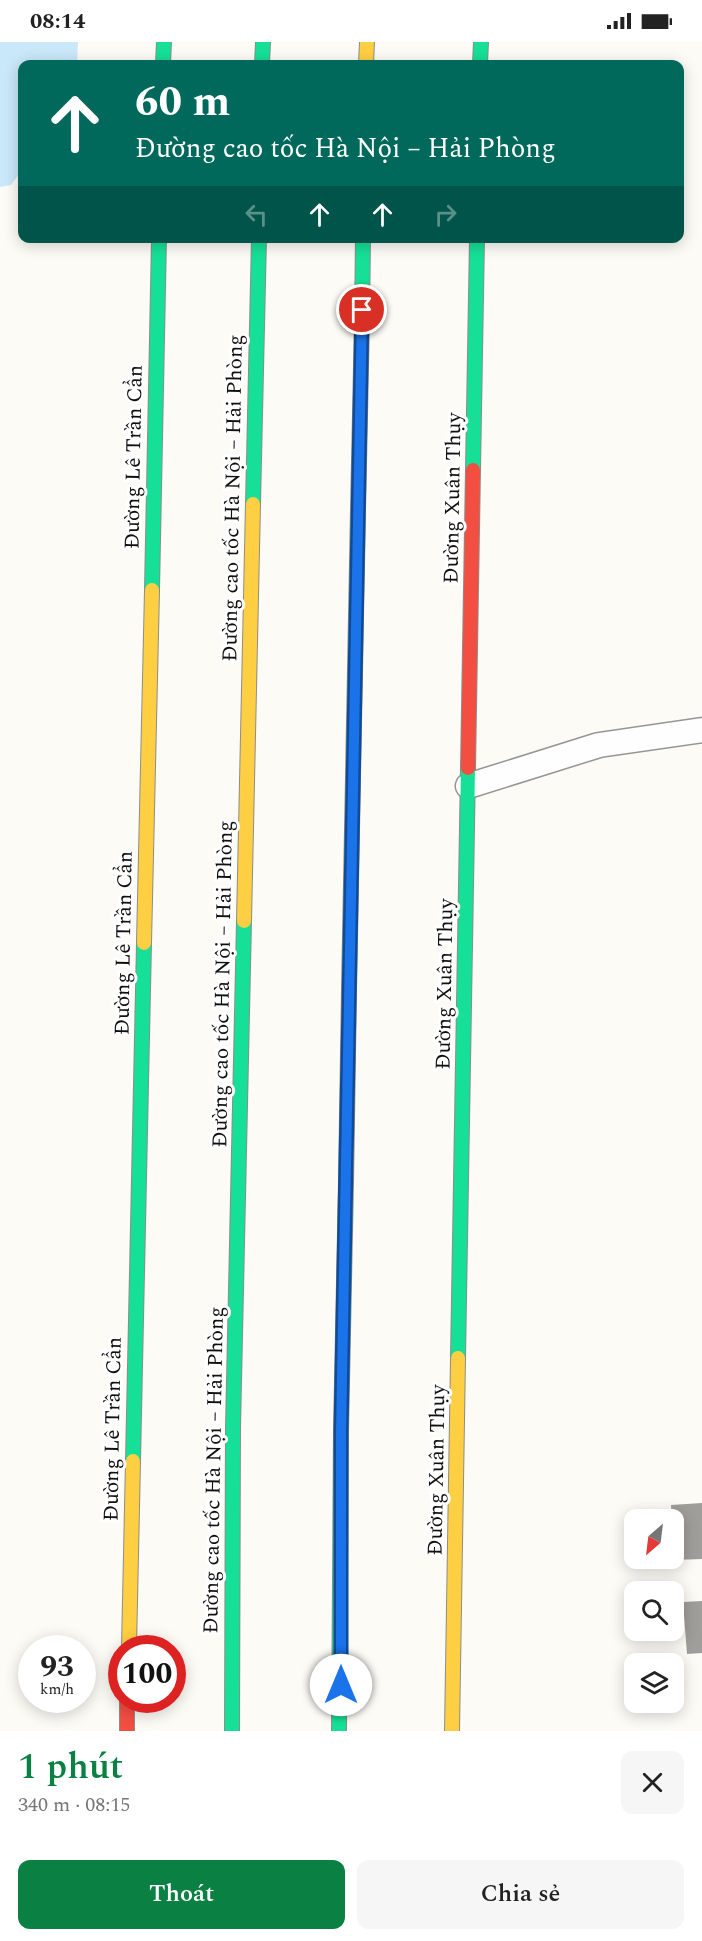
<!DOCTYPE html>
<html lang="vi">
<head>
<meta charset="utf-8">
<style>
	body { margin:0; font-family:Spectral,serif; background:#f6f6f6; color:#222; height:100vh; display:flex; flex-direction:column; font-size:22px; white-space:nowrap }
	* { box-sizing:border-box; margin:0 }
	p { font-size:20px; color:#767676 }
	.icon { flex:none; width:33px; height:33px; fill:none; stroke:currentColor; stroke-width:2; stroke-linecap:round; stroke-linejoin:round }
	.map { position:relative; height:1689px; overflow:hidden }
	.details { display:flex; flex-direction:column; background:#fff; flex:1 }
	.details>* { flex:none }
	.banner { position:absolute; left:18px; top:18px; width:666px; height:183px; border-radius:12px; box-shadow:0 3px 15px #0003; background:#00695c; color:#fff; overflow:hidden }
	.needle { width:39px; rotate:208deg }
	.controls { position:absolute; left:624px; top:1467px; display:grid; gap:12px }
	.controls a { display:grid; place-items:center; width:60px; height:60px; border-radius:12px; background:#fff; box-shadow:0 3px 15px #0003; font-size:30px }
	.speed { position:absolute; left:18px; top:1593px; display:flex; gap:12px; font-size:30px; font-weight:700; text-align:center }
	.speed>* { display:grid; place-content:center; width:78px; height:78px; border-radius:50%; background:#fff; box-shadow:0 3px 15px #0003; line-height:1 }
	.speed small { font-size:15px; font-weight:400 }
	.speed .limit { border:9px solid #d22; background:#fff; color:#111 }
	.pin { position:absolute; display:grid; place-items:center; width:51px; height:51px; color:#fff; margin:-26px; border:3px solid #fff; border-radius:50%; box-shadow:0 2px 6px #0007 }
	.me { position:absolute; width:66px; margin:-33px; rotate:0deg; stroke-linejoin:round; filter:drop-shadow(0 0 4px #0008) }
	.turn { display:flex; align-items:center; gap:21px; height:126px; padding:0 18px; font-size:27px }
	.turn .icon { width:78px; height:78px; stroke-width:2.5 }
	.turn b { display:block; font-size:42px; line-height:51px }
	.lanes { display:flex; align-items:center; height:57px; padding:0 18px; background:#0003; justify-content:center; gap:30px; direction:ltr }
	.lanes .off { opacity:.35 }
	.round { display:grid; place-items:center; flex:none; width:63px; height:63px; border-radius:12px; background:#f6f6f6 }
	.headline { display:flex; align-items:center; justify-content:space-between; height:102px; padding:0 18px }
	h1 { font-size:36px; font-weight:600; line-height:45px; color:#0b8043 }
	.action { display:flex; gap:12px; margin-top:auto; padding:12px 18px }
	.action a { flex:1; height:69px; border-radius:12px; background:#0b8043; color:#fff; font-size:24px; font-weight:600; line-height:69px; text-align:center }
	.action a+a { background:#f6f6f6; color:#222 }
	.status { display:flex; justify-content:space-between; align-items:center; height:42px; padding:0 30px; background:#fff; direction:ltr }
	.status svg { height:16px; fill:currentColor }
	.map>svg:first-child { display:block }
	.water { fill:#c9e8fa }
	.building { fill:#a09e9b }
	.lines { fill:none; stroke-linecap:round; stroke-linejoin:round }
	.street-casing { stroke:#969694; stroke-width:27 }
	.fast-casing { stroke:#8d8c8a; stroke-width:16 }
	.slow-casing { stroke:#8d8c8a; stroke-width:16 }
	.jam-casing { stroke:#8d8c8a; stroke-width:16 }
	.street { stroke:#fffefe; stroke-width:24 }
	.fast { stroke:#16e098; stroke-width:14 }
	.slow { stroke:#ffcf43; stroke-width:14 }
	.jam { stroke:#f24e42; stroke-width:14 }
	.route-casing { stroke:#114b97; stroke-width:15 }
	.route { stroke:#1a73e8; stroke-width:10 }
	.labels { text-anchor:middle; stroke-width:6; stroke-linejoin:round; paint-order:stroke }
	.street-label { font-size:21px; fill:#101010; stroke:#fff }
</style>
</head>
<body>
<div class="status"><b>08:14</b><svg viewBox="0 0 49 12"><path d="M0 12V9h3v3zM5 12V6h3v6zM10 12V3h3v9zM15 12V0h3v12zM26 1h20v11H26zM47 4h2v5h-2z"/></svg></div>
<div class="map">
<svg width="702" height="1689" viewBox="0 0 702 1689">
	<rect width="100%" height="100%" fill="#fcfbf6"/>
	<path class="water" d="M0 0H78L77 22H22V128L11 143 0 145Z"/>
	<path class="building" d="M702 1461V1517L674 1518 671 1463Z
		M702 1559V1611L687 1612 683 1560Z"/>
	<g class="lines">
		<g class="street-casing">
			<path id="street" d="M468 744 599 703 702 688"/>
		</g>
		<g class="fast-casing">
			<path id="fast" d="M163 22 164 0
				M262 22 263 0
				M480 22 481 0
				M362 277 363 196
				M473 428 477 196
				M253 462 259 196
				M152 548 159 196
				M349 948 358 468
				M458 1316 468 726
				M133 1419 144 901
				M232 1689 233 1386 244 879
				M339 1689 341 1389 346 1140"/>
		</g>
		<g class="slow-casing">
			<path id="slow" d="M366 22 367 0
				M244 879 253 462
				M144 901 152 548
				M346 1140 349 948
				M129 1606 133 1419
				M452 1689 458 1316"/>
		</g>
		<g class="jam-casing">
			<path id="jam" d="M358 468 362 277
				M468 726 473 428
				M127 1658V1689"/>
		</g>
		<use href="#street" class="street"/>
		<use href="#fast" class="fast"/>
		<use href="#slow" class="slow"/>
		<use href="#jam" class="jam"/>
	</g>
	<g class="lines">
		<g class="route-casing">
			<path id="route" d="M341 1643V1389L362 268"/>
		</g>
		<use href="#route" class="route"/>
	</g>
	<g class="labels">
		<g class="street-label">
			<text transform="translate(133 415) rotate(-89)" y="7">Đường Lê Trần Cẩn</text>
			<text transform="translate(232 456) rotate(-89)" y="7">Đường cao tốc Hà Nội – Hải Phòng</text>
			<text transform="translate(452 456) rotate(-89)" y="7">Đường Xuân Thụy</text>
			<text transform="translate(123 901) rotate(-89)" y="7">Đường Lê Trần Cẩn</text>
			<text transform="translate(222 942) rotate(-89)" y="7">Đường cao tốc Hà Nội – Hải Phòng</text>
			<text transform="translate(444 942) rotate(-89)" y="7">Đường Xuân Thụy</text>
			<text transform="translate(112 1387) rotate(-89)" y="7">Đường Lê Trần Cẩn</text>
			<text transform="translate(213 1428) rotate(-89)" y="7">Đường cao tốc Hà Nội – Hải Phòng</text>
			<text transform="translate(436 1428) rotate(-89)" y="7">Đường Xuân Thụy</text>
		</g>
	</g>
</svg>
<div class="controls">
<a><svg class="needle" viewBox="-14 -14 28 28"><path d="M0-13l5 13h-10z" fill="#e53935"/><path d="M0 13l5-13h-10z" fill="#767676"/></svg></a>
<a><svg class="icon" aria-label="search" viewBox="0 0 24 24"><circle cx="10" cy="10" r="6"/><path d="M15 15l6 6"/></svg></a>
<a><svg class="icon" aria-label="layers" viewBox="0 0 24 24"><path d="M12 4l9 5-9 5-9-5zM3 14l9 5 9-5"/></svg></a>
</div>
<div class="speed"><div>93<small>km/h</small></div><div class="limit">100</div></div>
<div class="pin" style="left:362px;top:268px;background:#d93025"><svg class="icon" aria-label="arrive" viewBox="0 0 24 24"><path d="M6 21V4h12l-3 4 3 4H6"/></svg></div>
<svg class="me" style="left:341px;top:1643px" viewBox="-20 -20 40 40"><circle r="19" fill="#fff"/><path d="M0-13L10 11 0 6-10 11z" fill="#1a73e8"/></svg>
<div class="banner">
<div class="turn"><svg class="icon" aria-label="ahead" viewBox="0 0 24 24"><path d="M12 20V5M6 11l6-6 6 6"/></svg><div><b>60 m</b>Đường cao tốc Hà Nội – Hải Phòng</div></div>
<div class="lanes"><svg class="icon off" aria-label="left" viewBox="0 0 24 24"><path d="M17 20v-9H6M10 6l-5 5 5 5"/></svg><svg class="icon" aria-label="ahead" viewBox="0 0 24 24"><path d="M12 20V5M6 11l6-6 6 6"/></svg><svg class="icon" aria-label="ahead" viewBox="0 0 24 24"><path d="M12 20V5M6 11l6-6 6 6"/></svg><svg class="icon off" aria-label="right" viewBox="0 0 24 24"><path d="M7 20v-9h11M14 6l5 5-5 5"/></svg></div>
</div>
</div>
<section class="details">
<div class="headline"><div><h1>1 phút</h1><p>340 m · 08:15</p></div><a class="round"><svg class="icon" aria-label="close" viewBox="0 0 24 24"><path d="M6 6l12 12M18 6L6 18"/></svg></a></div>
<div class="action"><a>Thoát</a><a>Chia sẻ</a></div>
</section>
</body>
</html>
